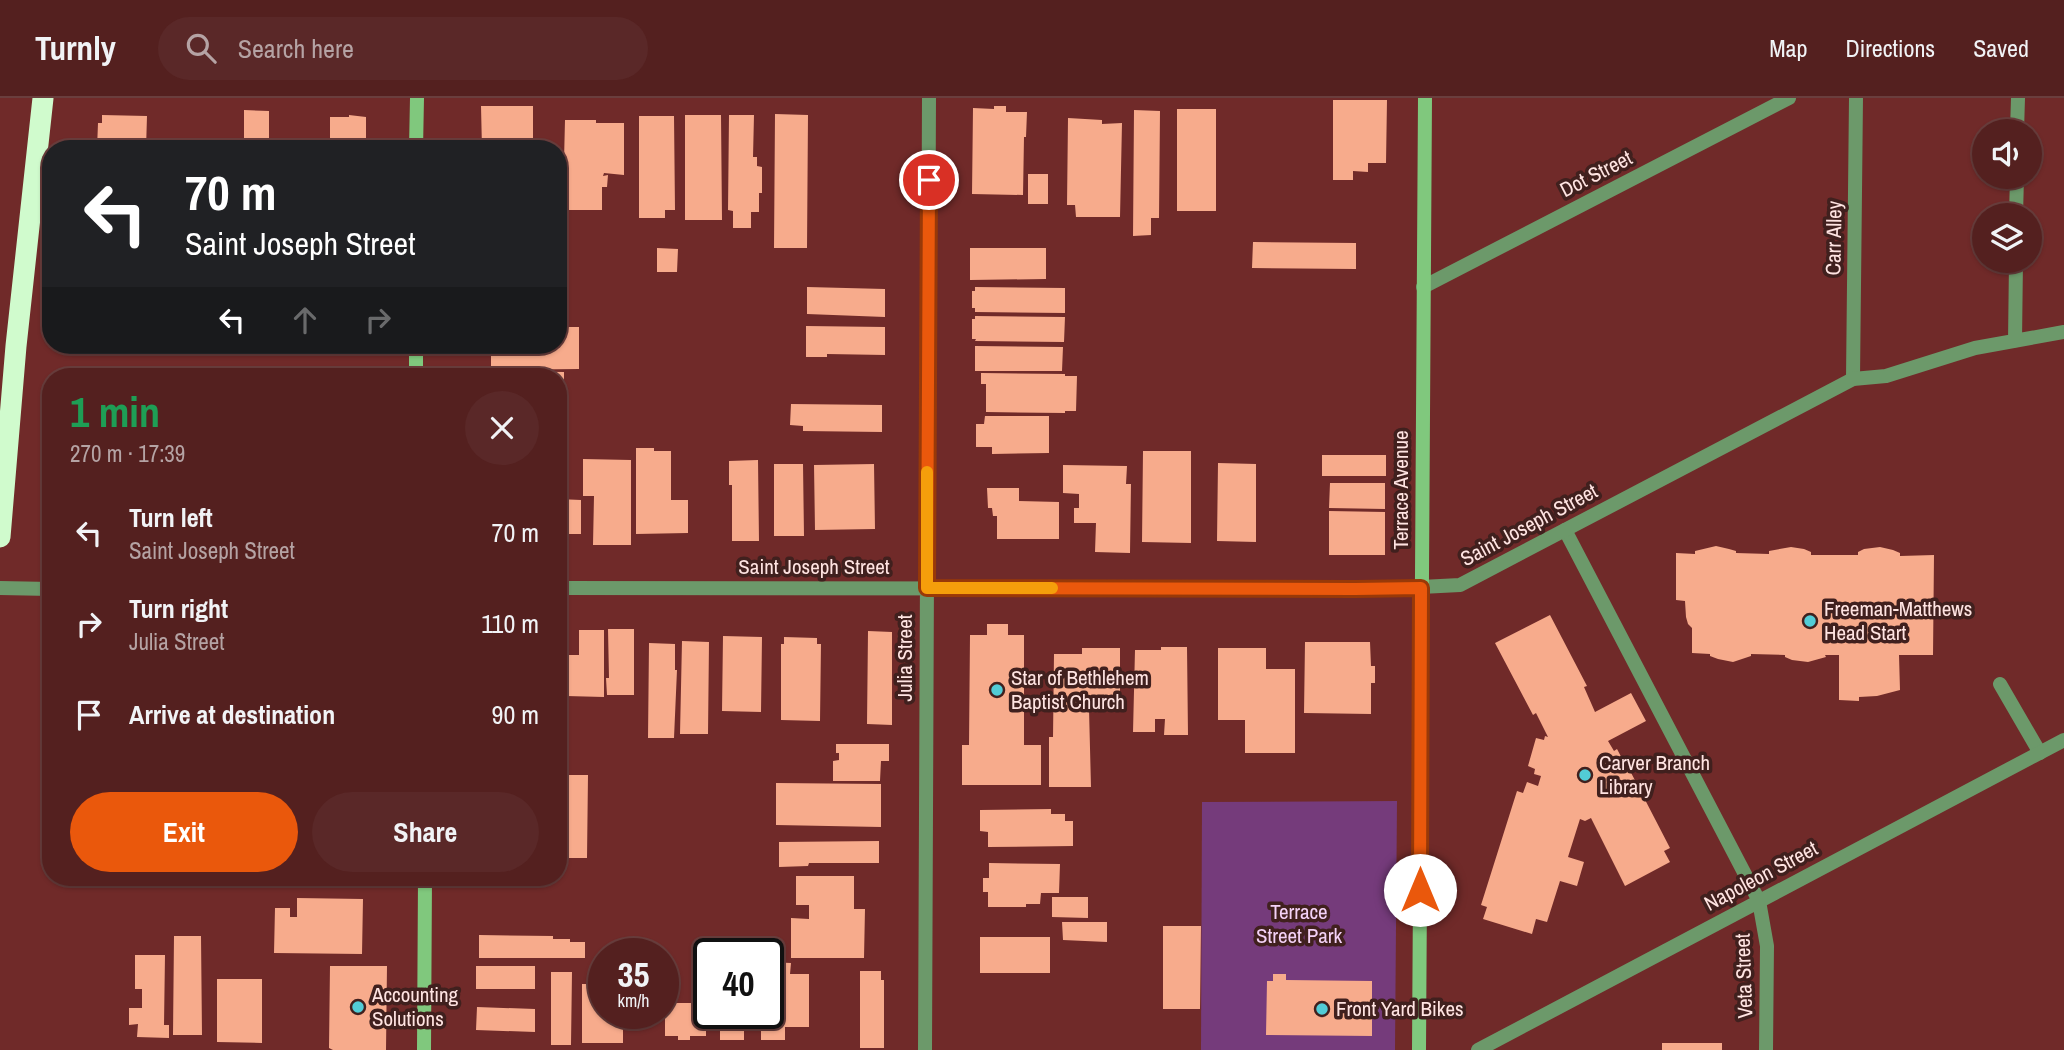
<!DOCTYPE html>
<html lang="en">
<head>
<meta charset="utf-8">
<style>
	body { margin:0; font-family:"Archivo Narrow",sans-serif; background:#5a2828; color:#f1f3f6; height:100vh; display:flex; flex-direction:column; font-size:26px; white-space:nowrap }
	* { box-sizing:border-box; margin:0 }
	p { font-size:23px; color:#b5a3a4 }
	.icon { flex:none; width:38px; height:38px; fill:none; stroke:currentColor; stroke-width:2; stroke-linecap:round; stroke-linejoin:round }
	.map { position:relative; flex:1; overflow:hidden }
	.side { position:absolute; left:42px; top:270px; width:525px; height:518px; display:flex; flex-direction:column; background:#54201f; border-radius:28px; box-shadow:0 2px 5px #0004,0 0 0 2px #6a3e3d }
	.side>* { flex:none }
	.guide { position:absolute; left:42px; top:42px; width:525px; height:214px; border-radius:28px; box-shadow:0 2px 5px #0004,0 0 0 2px #6a3e3d; background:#202124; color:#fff; overflow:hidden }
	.fabs { position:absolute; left:1972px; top:21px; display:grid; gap:14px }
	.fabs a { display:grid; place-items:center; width:70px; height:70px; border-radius:50%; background:#54201f; box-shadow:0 2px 5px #0004,0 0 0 2px #6a3e3d; font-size:35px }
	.speed { position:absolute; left:588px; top:840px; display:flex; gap:14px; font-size:35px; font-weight:700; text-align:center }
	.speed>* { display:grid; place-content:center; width:91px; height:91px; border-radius:50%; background:#54201f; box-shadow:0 2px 5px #0004,0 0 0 2px #6a3e3d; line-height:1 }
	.speed small { font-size:18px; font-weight:400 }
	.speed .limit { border:4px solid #111; border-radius:10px; background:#fff; color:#111 }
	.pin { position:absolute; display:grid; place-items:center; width:60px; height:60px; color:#fff; margin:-30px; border:4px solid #fff; border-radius:50%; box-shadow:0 2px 7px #0007 }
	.me { position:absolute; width:77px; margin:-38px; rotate:0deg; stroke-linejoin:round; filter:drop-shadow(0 0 5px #0008) }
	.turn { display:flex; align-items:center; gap:24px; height:147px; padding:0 28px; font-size:32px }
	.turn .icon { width:91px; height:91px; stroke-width:2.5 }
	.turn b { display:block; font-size:49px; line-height:60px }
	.lanes { display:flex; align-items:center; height:66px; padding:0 28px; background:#0003; justify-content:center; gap:35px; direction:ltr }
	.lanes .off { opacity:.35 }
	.round { display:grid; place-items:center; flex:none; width:74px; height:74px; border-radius:37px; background:#5a2828 }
	.summary { display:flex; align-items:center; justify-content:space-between; height:119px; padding:0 28px }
	h1 { font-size:42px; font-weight:700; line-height:52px; color:#1e9e55 }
	.primary-button { display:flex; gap:14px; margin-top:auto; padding:14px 28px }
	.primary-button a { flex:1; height:80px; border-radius:42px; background:#ea580c; color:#fff; font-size:28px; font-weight:700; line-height:80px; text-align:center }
	.primary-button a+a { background:#5a2828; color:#f1f3f6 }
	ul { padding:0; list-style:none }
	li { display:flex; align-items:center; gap:21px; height:91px; padding:0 28px }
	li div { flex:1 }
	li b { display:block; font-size:26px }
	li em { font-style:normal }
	header { display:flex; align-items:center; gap:42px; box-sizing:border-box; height:98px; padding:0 35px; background:#54201f; border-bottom:2px solid #6a3e3d }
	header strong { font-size:33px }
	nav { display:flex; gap:38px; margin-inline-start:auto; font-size:24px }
	.search { width:490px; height:63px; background:#5a2828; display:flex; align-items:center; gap:18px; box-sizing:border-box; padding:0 24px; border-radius:38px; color:#b5a3a4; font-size:26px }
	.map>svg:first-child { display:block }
	.green { fill:#753b7b }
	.building { fill:#f7ab8c }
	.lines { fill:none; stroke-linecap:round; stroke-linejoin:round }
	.lane { stroke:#6c996a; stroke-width:14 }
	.street { stroke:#6c996a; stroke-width:14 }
	.secondary { stroke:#80c87d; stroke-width:14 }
	.highway { stroke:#d0fbcd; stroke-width:21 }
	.route-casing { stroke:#983908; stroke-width:18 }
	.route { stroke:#ea580c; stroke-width:12 }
	.slow { stroke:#f59e0b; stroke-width:12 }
	.poi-dot { fill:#52ccd6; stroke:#40201e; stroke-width:2.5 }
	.labels { text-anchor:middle; stroke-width:7; stroke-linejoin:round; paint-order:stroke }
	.street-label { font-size:21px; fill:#ffe4e2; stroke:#40201e }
	.poi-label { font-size:21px; fill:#ffe4e2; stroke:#40201e; text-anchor:start }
	.park-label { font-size:21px; fill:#f4d2f7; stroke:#40201e }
</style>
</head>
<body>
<header>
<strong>Turnly</strong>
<div class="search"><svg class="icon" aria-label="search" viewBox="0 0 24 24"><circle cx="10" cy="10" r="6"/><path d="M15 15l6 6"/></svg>Search here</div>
<nav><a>Map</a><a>Directions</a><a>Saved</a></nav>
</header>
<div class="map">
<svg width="2064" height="952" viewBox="0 0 2064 952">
	<rect width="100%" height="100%" fill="#702a29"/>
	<path class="green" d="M1397 703 1395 952H1201L1202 704Z"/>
	<path class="building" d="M1333 2H1387L1386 65H1368V74L1353 73V82H1333Z
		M481 8H533V51H482Z
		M994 8H1006V14H1027L1026 39H1024L1023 97 972 96 973 10 994 11Z
		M1177 11H1216V113H1177Z
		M244 12 269 13V51H244Z
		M1134 12 1160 13 1159 120H1151V137L1133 138Z
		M775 16 808 17 807 150H774Z
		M102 17 147 18 146 51H97L98 25H102Z
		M349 17 366 19V51H330V19H349Z
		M685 17H721L722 122H685Z
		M729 17H754L753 59H757V68L762 69V95H759V114H751V130H733V113L728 112Z
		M639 18H674L675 112H665V120H639Z
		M1068 20 1102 22V26L1122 25 1120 119H1076L1075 107H1067Z
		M565 22H596V25H624V77L604 75 603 78 608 77 607 89H602V112H565L566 88H558V62L564 63Z
		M1028 76H1048V106H1028Z
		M1253 144 1356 145V171L1252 170Z
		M657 150 678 151 677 174H657Z
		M970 150H1046V181L970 182Z
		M807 189 885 191V219L807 216Z
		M975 189 1065 190V215L975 214V210H972V193H975Z
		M975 218 1065 219 1064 244 975 243 976 241H972V221H975Z
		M558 227H561V229H579V271L491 272V247H558Z
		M806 228 885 229V257L827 256V259H806Z
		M975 248 1063 249 1062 273H975Z
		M478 273 564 274V315H558V278H478Z
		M981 275 1065 276V278H1077L1076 313H1065V315L986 314V286H981Z
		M791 306 882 307V334L803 333V328L790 327Z
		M985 318H1049V355L992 356V349H976V326H984Z
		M636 350H654V353H671V402H688V435L636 436Z
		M1143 353H1191V445L1142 444Z
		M1322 357H1386V378H1322Z
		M583 361 631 362V447H593L594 398H583Z
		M758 362 759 443H732V387H729V363Z
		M1218 365 1256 366V444L1217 443Z
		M774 366H803L804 438H774Z
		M874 366 875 431 815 432 814 367Z
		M1063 367 1127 368 1126 386H1131L1130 455 1095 454 1096 425H1074V410H1079V396L1063 395Z
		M1330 385H1385V411L1329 410Z
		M987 390H1019V403L1059 404V441H997V418H993L992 410H988Z
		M558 401 581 402V436H558Z
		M1329 413 1385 414V457H1329Z
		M1716 448 1729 451 1736 453V455L1769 456V453L1791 449 1804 451 1811 454V457H1858V454L1864 451 1880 449 1893 452 1900 455V458L1934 457 1933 557H1899L1900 592 1877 598 1859 599V603L1839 602V557H1825L1826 559 1808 564 1792 562 1785 559V557L1751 556V558L1733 564 1718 561 1710 558V556L1692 555V530L1688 526 1686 519 1685 503 1676 502V455L1695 456V453Z
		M1550 517 1587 588 1584 589 1595 614 1631 595 1646 623 1608 643 1614 653 1617 651 1625 666 1626 665 1670 750 1664 753 1670 764 1625 788 1591 720 1585 723 1580 721 1568 759 1584 764 1577 788 1560 783 1547 824 1536 821 1532 836 1483 821 1487 809 1481 807 1517 693 1523 695 1527 684 1538 688 1541 678 1534 676 1535 671 1528 668 1536 640 1544 642 1545 638 1548 639 1536 615 1533 617 1495 545Z
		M987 526H1008V537H1024V647H1041V687H962V647H969L970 537H987Z
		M608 531H634V597H607L606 580H609Z
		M579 532H604V599L566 598V557H579Z
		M868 533 892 534V627L867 626Z
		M723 538 762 539 761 614 722 613Z
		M784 539 817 540V546H821L820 623 781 622V546H784Z
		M682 543 709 544 708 636H680Z
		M1305 544H1370L1371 568H1375V585H1371V616L1304 615Z
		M649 545 675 546V572H677L674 640H648Z
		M1161 549H1187L1188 637H1164L1165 621H1155V634H1133L1135 552H1161Z
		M1082 550H1120V611H1089L1091 689H1049V639H1053L1054 556H1082Z
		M1218 550H1266V571H1295V655H1245V622H1218Z
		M836 646H889V663H881L880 683H833V663L839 662V655H836Z
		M558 677H588L587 760H558Z
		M776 685 881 686V729L776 727Z
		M1051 711V716H1065V723H1073V748L988 749V734L980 733V712Z
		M879 743V765H809L808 768 779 769V744Z
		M989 765 1060 766 1059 795H1041L1040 806H1026V809H988V794H983V780H989Z
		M796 778H854V811H865L864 860H791V820L809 821V807H796Z
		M1052 799H1088V820L1052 819Z
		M297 800 363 801 362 856 274 855 275 810H290V819H297Z
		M1062 824H1107V844L1063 842Z
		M1163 828H1201L1200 911H1163Z
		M479 837 553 838V841H570V844H585V860H479Z
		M174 838H201L202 937H173Z
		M980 839H1050V875H980Z
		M135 857H165L164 927H169V940L137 939 138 926 129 927V910H142V891H135Z
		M768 864 791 865 790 876H809V929H785V942H761V915H768Z
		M330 868H387L386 952H333L329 950Z
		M476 868H535V891H476Z
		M860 873H881V882H884V950H860Z
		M551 874H572L571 947H551Z
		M1273 876H1286V882L1372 883V904H1378V918H1372V938L1266 937 1267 883H1273Z
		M217 881H262V945L217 944Z
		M582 886H604V915H623V945H582Z
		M665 905H706V938H690V942H678V938H665Z
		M477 909 535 911V934L476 932Z
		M720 915H744V942H720Z
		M1662 945H1722V952H1662Z"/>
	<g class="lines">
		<path class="lane" d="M1423 189 1789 0
			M1853 281 1856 0
			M1565 432 1759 803
			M2000 586 2040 655"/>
		<path class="street" d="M2017 33 2018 0
			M2016 117 2017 79
			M2015 243 2016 163
			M0 490 51 491
			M558 490 1382 491 1460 487 1853 281 1886 278 1975 250 2064 234
			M1759 803 1767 848 1766 952
			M925 952 929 0
			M1478 952 2064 642"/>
		<path class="secondary" d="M416 51 417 0
			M416 278V247
			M424 952 425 779
			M1419 952 1425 0"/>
		<path class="highway" d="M0 439 16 248 43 0"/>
	</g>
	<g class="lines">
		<g class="route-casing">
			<path id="route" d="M929 82 927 490 1355 491 1421 490 1420 792"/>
		</g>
		<use href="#route" class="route"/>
		<path class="slow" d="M927 374V490H1052"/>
	</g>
	<g class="poi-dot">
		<circle cx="1810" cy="523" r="7"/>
		<circle cx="997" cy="592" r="7"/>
		<circle cx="1585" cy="677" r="7"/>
		<circle cx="358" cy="909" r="7"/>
		<circle cx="1322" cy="911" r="7"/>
	</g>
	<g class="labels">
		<g class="street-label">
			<text transform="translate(1596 76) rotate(-27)" y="7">Dot Street</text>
			<text transform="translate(1834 140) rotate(-89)" y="7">Carr Alley</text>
			<text transform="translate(1401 392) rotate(-90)" y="7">Terrace Avenue</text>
			<text transform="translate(1529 427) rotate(-28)" y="7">Saint Joseph Street</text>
			<text x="814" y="476">Saint Joseph Street</text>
			<text transform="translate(905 560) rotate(-90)" y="7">Julia Street</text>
			<text transform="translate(1761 778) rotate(-28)" y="7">Napoleon Street</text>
			<text transform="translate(1744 878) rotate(-92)" y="7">Veta Street</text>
		</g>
		<g class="poi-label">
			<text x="1824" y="518">Freeman-Matthews<tspan x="1824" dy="24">Head Start</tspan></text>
			<text x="1011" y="587">Star of Bethlehem<tspan x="1011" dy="24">Baptist Church</tspan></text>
			<text x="1599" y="672">Carver Branch<tspan x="1599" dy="24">Library</tspan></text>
			<text x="372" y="904">Accounting<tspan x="372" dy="24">Solutions</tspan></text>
			<text x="1336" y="918">Front Yard Bikes</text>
		</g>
		<g class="park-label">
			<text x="1299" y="821">Terrace<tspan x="1299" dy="24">Street Park</tspan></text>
		</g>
	</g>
</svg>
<div class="fabs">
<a><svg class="icon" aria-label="sound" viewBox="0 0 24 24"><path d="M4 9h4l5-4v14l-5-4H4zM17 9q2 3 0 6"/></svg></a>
<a><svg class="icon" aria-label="layers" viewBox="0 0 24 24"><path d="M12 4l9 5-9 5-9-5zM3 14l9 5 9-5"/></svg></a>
</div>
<div class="speed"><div>35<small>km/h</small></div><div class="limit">40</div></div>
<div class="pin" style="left:929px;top:82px;background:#d93025"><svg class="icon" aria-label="arrive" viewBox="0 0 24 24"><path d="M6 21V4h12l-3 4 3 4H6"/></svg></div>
<svg class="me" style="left:1420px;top:792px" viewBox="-20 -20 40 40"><circle r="19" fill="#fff"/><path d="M0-13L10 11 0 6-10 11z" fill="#ea580c"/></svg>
<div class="guide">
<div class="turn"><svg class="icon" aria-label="left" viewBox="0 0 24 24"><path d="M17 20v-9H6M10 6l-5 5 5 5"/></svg><div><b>70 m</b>Saint Joseph Street</div></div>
<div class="lanes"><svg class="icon" aria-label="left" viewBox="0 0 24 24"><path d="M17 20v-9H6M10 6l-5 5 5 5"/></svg><svg class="icon off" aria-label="ahead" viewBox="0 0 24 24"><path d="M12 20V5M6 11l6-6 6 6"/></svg><svg class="icon off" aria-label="right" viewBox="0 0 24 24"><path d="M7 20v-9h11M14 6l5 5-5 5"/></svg></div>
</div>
<section class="side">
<div class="summary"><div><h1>1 min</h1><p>270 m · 17:39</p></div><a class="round"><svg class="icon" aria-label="close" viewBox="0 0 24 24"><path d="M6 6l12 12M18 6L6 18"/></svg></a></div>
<ul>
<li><svg class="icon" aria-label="left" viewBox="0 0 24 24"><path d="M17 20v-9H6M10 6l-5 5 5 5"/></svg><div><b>Turn left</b><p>Saint Joseph Street</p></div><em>70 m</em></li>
<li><svg class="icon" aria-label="right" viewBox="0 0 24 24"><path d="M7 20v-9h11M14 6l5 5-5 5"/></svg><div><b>Turn right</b><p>Julia Street</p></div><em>110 m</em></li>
<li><svg class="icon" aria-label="arrive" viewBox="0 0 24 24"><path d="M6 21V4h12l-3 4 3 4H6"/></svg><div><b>Arrive at destination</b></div><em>90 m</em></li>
</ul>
<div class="primary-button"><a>Exit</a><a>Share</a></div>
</section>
</div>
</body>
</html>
